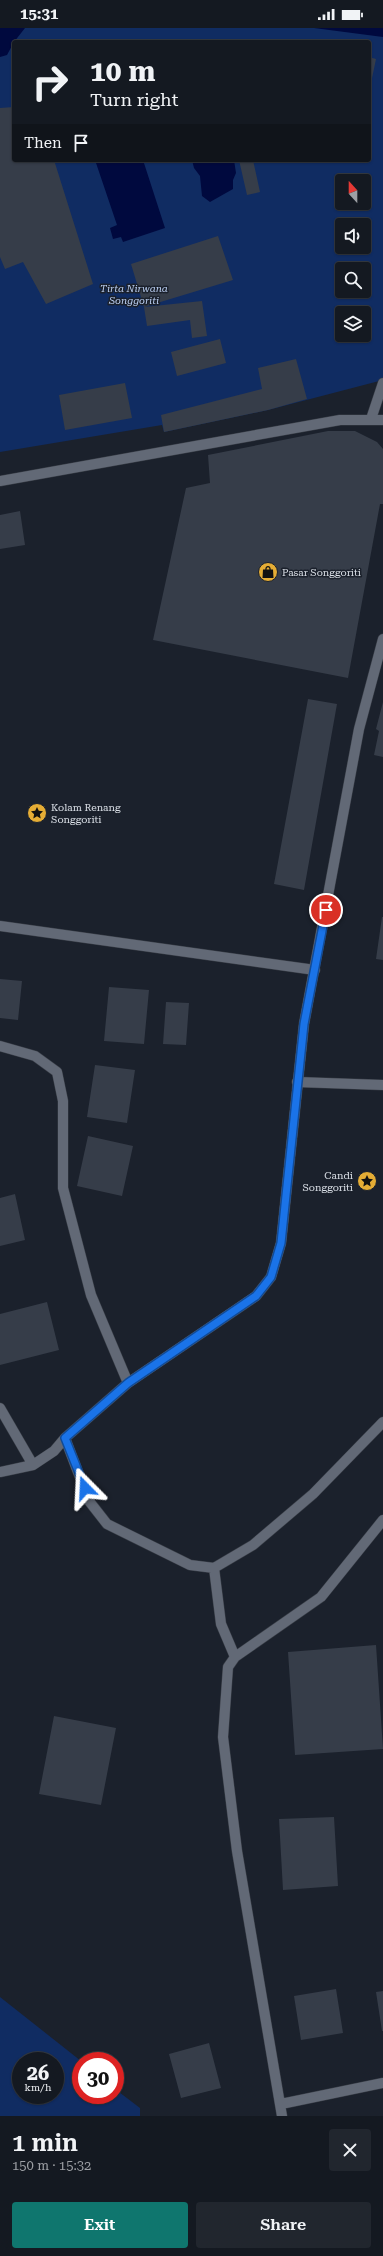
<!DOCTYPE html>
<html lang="en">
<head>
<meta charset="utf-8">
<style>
	body { margin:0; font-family:"Roboto Serif",serif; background:#21262e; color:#f1f3f6; height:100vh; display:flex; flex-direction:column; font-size:15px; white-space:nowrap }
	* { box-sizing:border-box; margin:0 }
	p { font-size:13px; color:#9da0a5 }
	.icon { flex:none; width:22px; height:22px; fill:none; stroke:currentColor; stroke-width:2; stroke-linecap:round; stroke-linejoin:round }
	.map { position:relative; height:2088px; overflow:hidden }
	.panel { display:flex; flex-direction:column; background:#141921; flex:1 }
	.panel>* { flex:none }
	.guide { position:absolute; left:12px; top:12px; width:359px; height:122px; border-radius:4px; box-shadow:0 1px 3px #0004,0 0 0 1px #33383f; background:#141921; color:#f1f3f6; overflow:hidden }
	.needle { width:26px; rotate:339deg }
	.controls { position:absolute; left:335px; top:146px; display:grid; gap:8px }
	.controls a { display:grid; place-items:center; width:36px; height:36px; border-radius:4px; background:#141921; box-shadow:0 1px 3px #0004,0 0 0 1px #33383f; font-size:20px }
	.speed { position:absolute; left:12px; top:2024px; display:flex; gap:8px; font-size:20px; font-weight:700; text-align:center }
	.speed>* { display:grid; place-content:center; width:52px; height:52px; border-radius:50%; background:#141921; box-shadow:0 1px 3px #0004,0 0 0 1px #33383f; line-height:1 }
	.speed small { font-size:10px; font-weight:400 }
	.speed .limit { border:6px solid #d22; background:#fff; color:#111 }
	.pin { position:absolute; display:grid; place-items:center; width:34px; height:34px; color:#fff; margin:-17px; border:2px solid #fff; border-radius:50%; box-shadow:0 1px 4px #0007 }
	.me { position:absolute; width:44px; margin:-22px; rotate:339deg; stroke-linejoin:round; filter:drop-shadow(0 0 3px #0008) }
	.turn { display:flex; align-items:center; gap:14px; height:84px; padding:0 12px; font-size:18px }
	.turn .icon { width:52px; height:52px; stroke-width:2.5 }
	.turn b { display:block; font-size:28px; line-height:34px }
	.then { display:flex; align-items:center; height:38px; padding:0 12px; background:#0003; gap:8px; font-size:15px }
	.round { display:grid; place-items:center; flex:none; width:42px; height:42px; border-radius:4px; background:#21262e }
	.summary { display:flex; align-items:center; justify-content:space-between; height:68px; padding:0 12px }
	h1 { font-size:24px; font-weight:600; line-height:30px }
	.button { display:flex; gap:8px; margin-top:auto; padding:8px 12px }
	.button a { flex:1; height:46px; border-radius:4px; background:#0f766e; color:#fff; font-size:16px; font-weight:600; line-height:46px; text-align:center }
	.button a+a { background:#21262e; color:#f1f3f6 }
	.status { display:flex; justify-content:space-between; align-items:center; height:28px; padding:0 20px; background:#141921; direction:ltr }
	.status svg { height:11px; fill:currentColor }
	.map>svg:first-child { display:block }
	.green { fill:#102c62; fill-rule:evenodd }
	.water { fill:#00093e }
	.building { fill:#363d49 }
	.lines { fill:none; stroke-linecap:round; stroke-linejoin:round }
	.lane-casing { stroke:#393e47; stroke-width:11 }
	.street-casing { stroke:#393e47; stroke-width:11 }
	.lane { stroke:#626976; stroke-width:10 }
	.street { stroke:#626976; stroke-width:10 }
	.route-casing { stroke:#114b97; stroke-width:10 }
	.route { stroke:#1a73e8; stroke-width:7 }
	.labels { text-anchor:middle; stroke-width:3; stroke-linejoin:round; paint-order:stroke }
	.park-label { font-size:10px; font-style:italic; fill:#bdd1f4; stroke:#1b212c }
	.poi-label { font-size:10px; fill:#dce1e8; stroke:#1b212c; text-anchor:start }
</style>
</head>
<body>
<div class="status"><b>15:31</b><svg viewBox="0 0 49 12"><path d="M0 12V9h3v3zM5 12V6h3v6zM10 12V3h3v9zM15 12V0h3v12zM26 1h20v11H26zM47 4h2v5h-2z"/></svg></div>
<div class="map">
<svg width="383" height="2088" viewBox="0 0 383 2088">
	<rect width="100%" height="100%" fill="#1b212c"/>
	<path class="green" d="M0 0H383V352L268 382 164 404 162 397 0 424ZM14 14H369V132H14ZM342 153H364V175H342ZM342 197H364V219H342ZM342 241H364V263H342ZM342 285H364V307H342Z
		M0 1969 81 2033V2067H115V2061L140 2080V2088H0ZM21 2033H55V2067H21Z"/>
	<path class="water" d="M0 0H25L14 14 7 27 0 29Z
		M314 0H383V9Z
		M95 132H143L165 200 123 214 121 209 113 211 110 200 117 197Z
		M192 132H234L236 145 233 152V161L210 174 202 168 200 148 194 140Z"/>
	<path class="building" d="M369 29 376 31 371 55H369Z
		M14 79V132H54L93 256 46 276 23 234 5 241 0 229V80Z
		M239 132H253L260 164 247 167Z
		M218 208 233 252 144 279 131 236Z
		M202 273 207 308 192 310 190 292 147 298 144 279Z
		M220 311 226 335 177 348 171 324Z
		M296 331 307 371 268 382 164 404 161 387 262 361 258 340Z
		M125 355 132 390 65 402 59 367Z
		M328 403H355L377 414 383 421V476H380L348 650 153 612 186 460 210 455 208 427Z
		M20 483 25 517 0 521V487Z
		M308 671 337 676 304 862 274 856Z
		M383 674V729L374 727 379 703 376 701Z
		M382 889H383V932L376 931Z
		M0 951 22 953 18 992 0 990Z
		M109 959 149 962 144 1016 104 1013Z
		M166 974 189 975 186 1017 163 1016Z
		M95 1037 135 1042 127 1095 87 1089Z
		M88 1108 133 1118 122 1168 77 1158Z
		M15 1166 25 1212 0 1218V1170Z
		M47 1274 59 1322 0 1337V1286Z
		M376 1617 383 1721 295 1727 288 1624Z
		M54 1688 116 1700 101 1777 39 1766Z
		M334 1789 338 1858 283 1862 279 1791Z
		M336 1961 343 2005 301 2012 294 1968Z
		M383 1963V2003H382L376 1964Z
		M209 2015 221 2060 181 2070 169 2026Z"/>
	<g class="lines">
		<g class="lane-casing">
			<path id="lane" d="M371 391 383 355
				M0 898 315 942
				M297 1054 383 1057"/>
		</g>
		<g class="street-casing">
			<path id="street" d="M0 453 340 392H383
				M0 1018 35 1028 57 1044 63 1073V1160L91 1267 128 1355
				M0 1380 33 1437
				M65 1410 89 1473 107 1496 190 1537 214 1540 253 1517 313 1466 383 1394
				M0 1444 33 1437 54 1423 65 1410 128 1355 256 1268 271 1249 281 1215 304 996 359 701 383 611
				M214 1540 221 1596 235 1629 228 1639 223 1709 237 1823 282 2088
				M235 1629 321 1569 383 1492
				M281 2076 383 2055"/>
		</g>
		<use href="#lane" class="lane"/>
		<use href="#street" class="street"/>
	</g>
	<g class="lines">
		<g class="route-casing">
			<path id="route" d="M85 1460 65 1410 128 1355 256 1268 271 1249 281 1215 304 996 326 882"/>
		</g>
		<use href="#route" class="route"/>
	</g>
	<defs>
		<g id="shop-disc" transform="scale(1)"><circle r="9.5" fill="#e5ad35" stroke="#1b212c"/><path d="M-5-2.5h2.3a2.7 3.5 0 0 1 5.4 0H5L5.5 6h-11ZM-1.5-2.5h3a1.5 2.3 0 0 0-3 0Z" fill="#111"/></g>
		<g id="sight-disc" transform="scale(1)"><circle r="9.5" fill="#e5ad35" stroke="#1b212c"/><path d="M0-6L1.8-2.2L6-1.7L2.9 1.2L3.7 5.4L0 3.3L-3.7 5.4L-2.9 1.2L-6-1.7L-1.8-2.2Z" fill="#111"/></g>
	</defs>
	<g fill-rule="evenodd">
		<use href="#shop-disc" x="268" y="544"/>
		<use href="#sight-disc" x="37" y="785"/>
		<use href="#sight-disc" x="367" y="1153"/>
	</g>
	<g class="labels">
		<g class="park-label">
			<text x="134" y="264">Tirta Nirwana<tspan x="134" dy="12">Songgoriti</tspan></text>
		</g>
		<g class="poi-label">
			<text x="282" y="548">Pasar Songgoriti</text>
			<text x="51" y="783">Kolam Renang<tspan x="51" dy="12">Songgoriti</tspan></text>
			<text x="353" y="1151" text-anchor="end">Candi<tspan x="353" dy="12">Songgoriti</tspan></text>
		</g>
	</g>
</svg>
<div class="controls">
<a><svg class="needle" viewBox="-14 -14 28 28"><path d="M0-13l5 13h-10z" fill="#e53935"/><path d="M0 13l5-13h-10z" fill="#9da0a5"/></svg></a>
<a><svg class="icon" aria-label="sound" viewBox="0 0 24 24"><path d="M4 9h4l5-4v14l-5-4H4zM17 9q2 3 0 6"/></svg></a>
<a><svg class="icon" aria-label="search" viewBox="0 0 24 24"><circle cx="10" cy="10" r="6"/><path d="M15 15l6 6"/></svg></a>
<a><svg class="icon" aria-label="layers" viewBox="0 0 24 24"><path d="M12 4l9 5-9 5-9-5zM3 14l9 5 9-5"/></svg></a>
</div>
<div class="speed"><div>26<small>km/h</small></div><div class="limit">30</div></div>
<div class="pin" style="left:326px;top:882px;background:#d93025"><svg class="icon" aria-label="arrive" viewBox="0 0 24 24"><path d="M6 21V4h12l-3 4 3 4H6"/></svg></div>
<svg class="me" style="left:85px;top:1460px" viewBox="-20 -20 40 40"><path d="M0-17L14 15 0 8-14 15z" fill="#1a73e8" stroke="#fff" stroke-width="4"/></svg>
<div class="guide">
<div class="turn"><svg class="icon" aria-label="right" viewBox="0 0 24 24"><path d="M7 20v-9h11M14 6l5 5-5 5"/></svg><div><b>10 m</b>Turn right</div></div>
<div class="then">Then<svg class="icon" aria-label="arrive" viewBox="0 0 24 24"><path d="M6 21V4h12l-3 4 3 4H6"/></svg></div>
</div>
</div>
<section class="panel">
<div class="summary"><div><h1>1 min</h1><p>150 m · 15:32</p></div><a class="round"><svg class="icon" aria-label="close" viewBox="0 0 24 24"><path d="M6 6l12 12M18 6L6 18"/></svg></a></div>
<div class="button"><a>Exit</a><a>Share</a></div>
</section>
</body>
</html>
